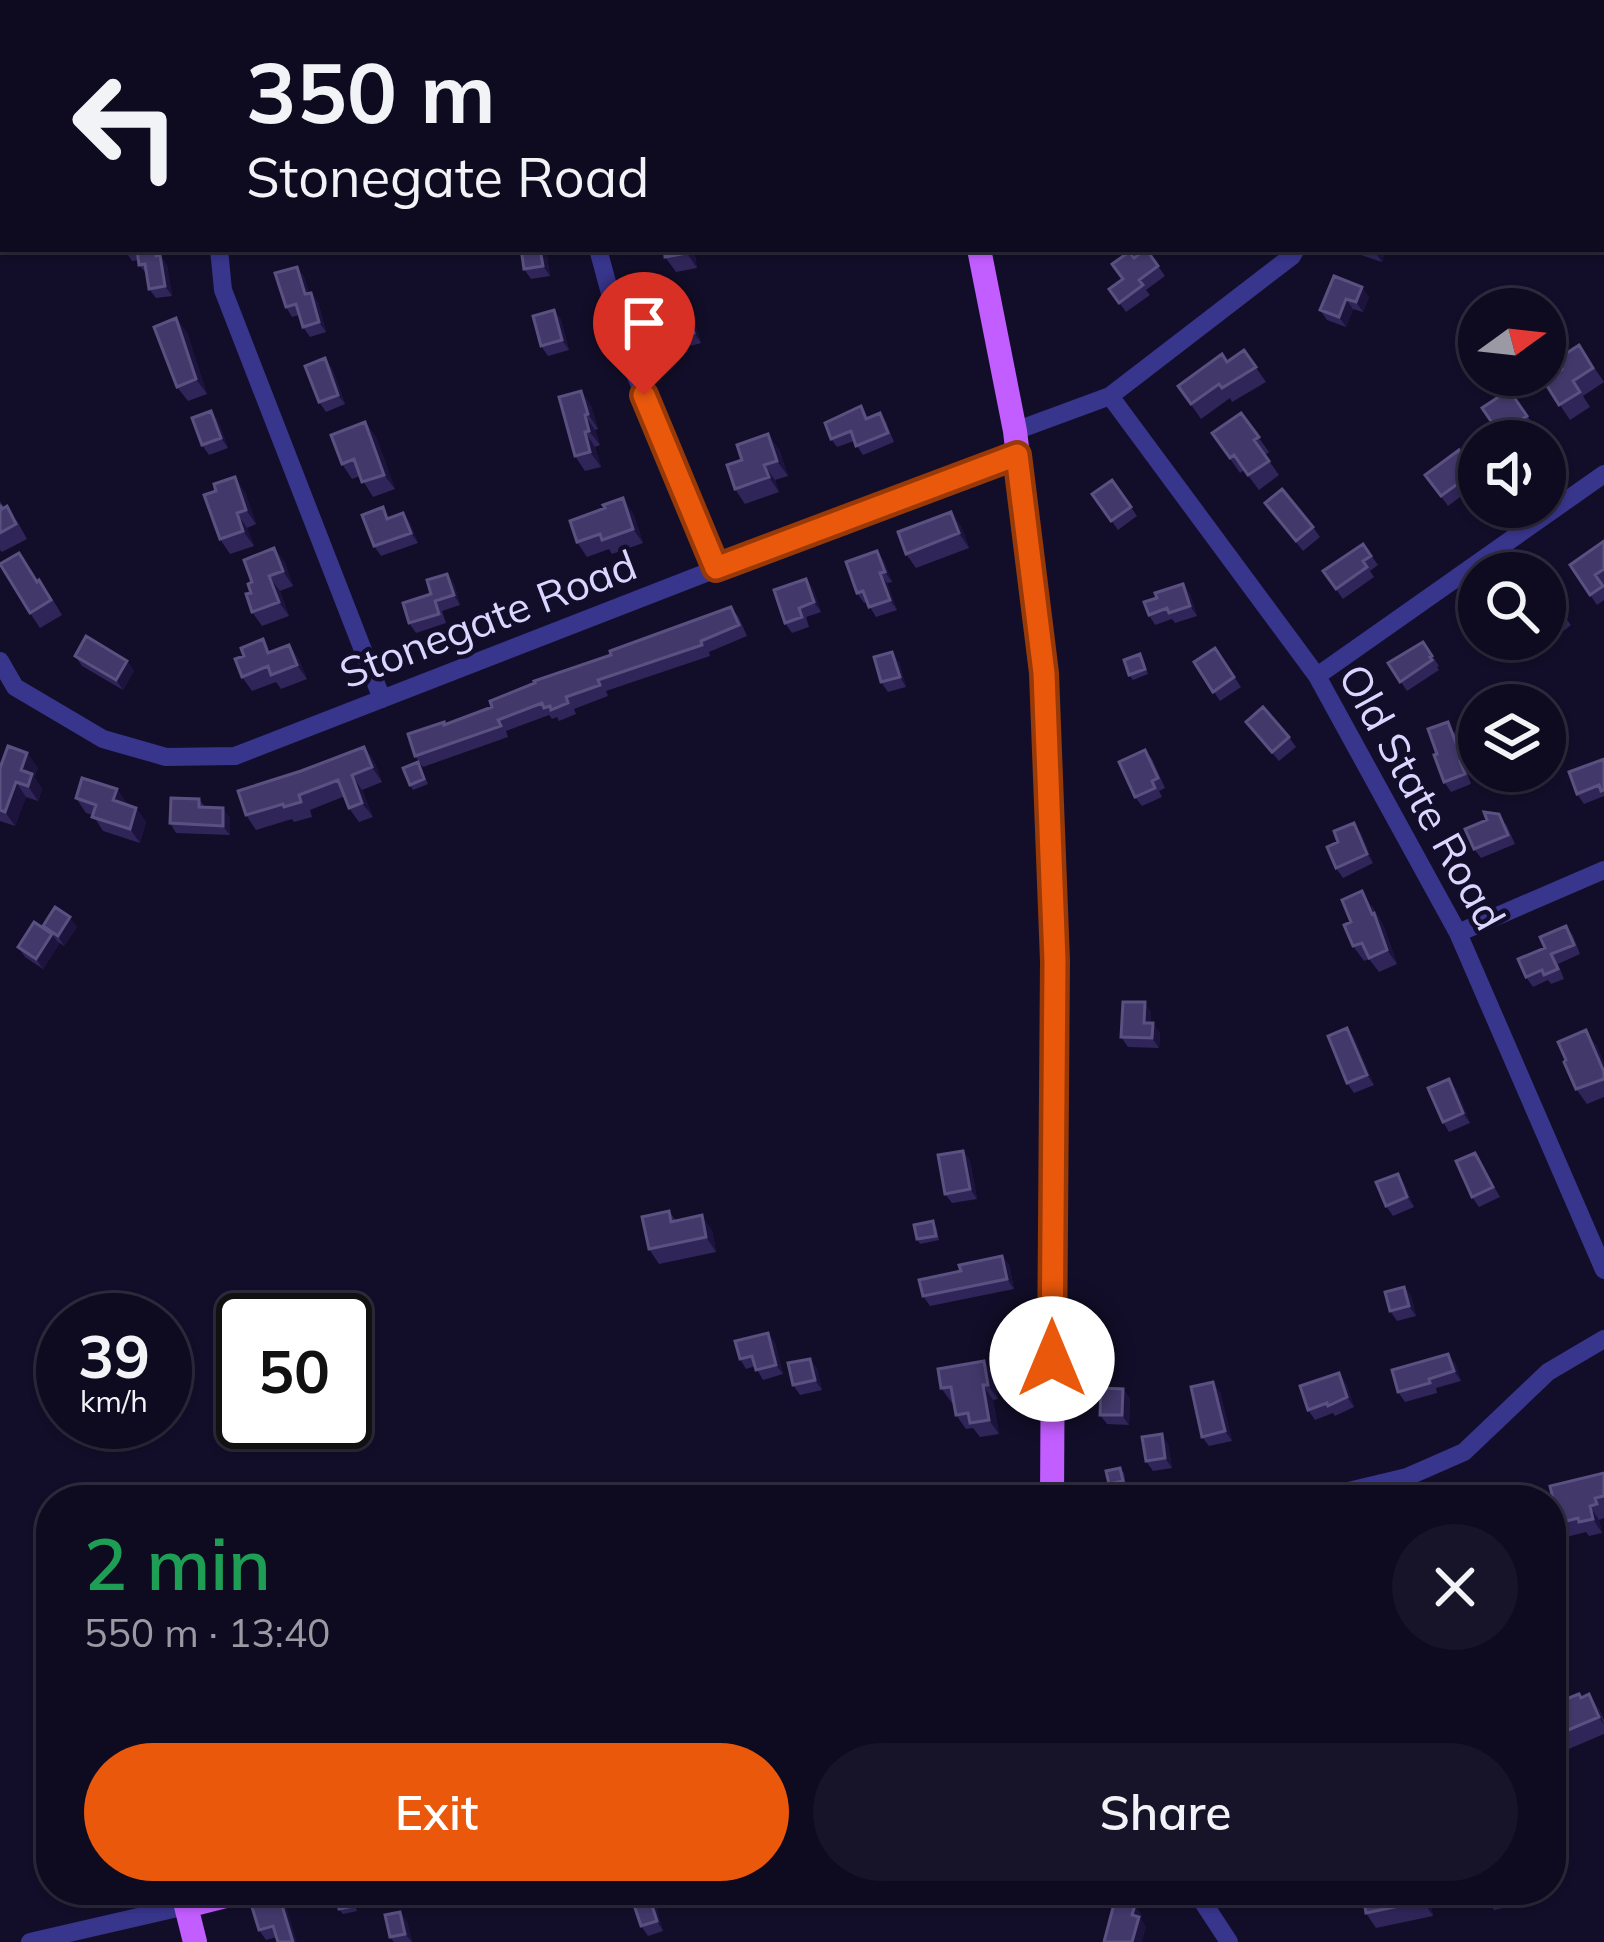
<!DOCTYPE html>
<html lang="en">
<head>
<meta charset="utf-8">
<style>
	body { margin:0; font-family:Mulish,sans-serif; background:#171328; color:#f1f3f6; height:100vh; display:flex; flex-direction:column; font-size:45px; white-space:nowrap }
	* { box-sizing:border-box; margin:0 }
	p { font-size:39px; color:#9b9aa4 }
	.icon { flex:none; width:66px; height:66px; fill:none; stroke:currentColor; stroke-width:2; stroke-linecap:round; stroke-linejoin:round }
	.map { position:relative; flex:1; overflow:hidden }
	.side { position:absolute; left:36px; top:1485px; width:1530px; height:420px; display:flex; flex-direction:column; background:#0e0a1f; border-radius:48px; box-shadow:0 3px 9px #0004,0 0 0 3px #2e2b3d }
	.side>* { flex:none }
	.top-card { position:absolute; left:0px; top:0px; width:1605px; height:252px; box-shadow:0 3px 9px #0004,0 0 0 3px #2e2b3d; background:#0e0a1f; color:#f1f3f6; overflow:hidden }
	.needle { width:78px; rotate:75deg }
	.tools { position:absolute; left:1458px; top:288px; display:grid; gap:24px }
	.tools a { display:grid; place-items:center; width:108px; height:108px; border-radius:50%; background:#0e0a1f; box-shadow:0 3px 9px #0004,0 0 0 3px #2e2b3d; font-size:60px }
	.speed { position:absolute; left:36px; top:1293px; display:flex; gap:24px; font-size:60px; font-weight:700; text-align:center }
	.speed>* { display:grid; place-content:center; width:156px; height:156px; border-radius:50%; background:#0e0a1f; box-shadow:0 3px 9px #0004,0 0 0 3px #2e2b3d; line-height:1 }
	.speed small { font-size:30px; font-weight:400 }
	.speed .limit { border:6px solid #111; border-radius:18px; background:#fff; color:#111 }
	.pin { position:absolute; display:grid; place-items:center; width:102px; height:102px; color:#fff; margin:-123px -51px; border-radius:50% 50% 50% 0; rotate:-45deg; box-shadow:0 0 12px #0007 }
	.pin .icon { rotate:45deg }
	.me { position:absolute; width:132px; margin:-66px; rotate:0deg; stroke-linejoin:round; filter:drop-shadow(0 0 9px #0008) }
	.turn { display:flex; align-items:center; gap:42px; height:252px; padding:0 48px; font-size:54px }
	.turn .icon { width:156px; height:156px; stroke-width:2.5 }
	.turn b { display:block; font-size:84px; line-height:102px }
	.round { display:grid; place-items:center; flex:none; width:126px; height:126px; border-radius:63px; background:#171328 }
	.overview { display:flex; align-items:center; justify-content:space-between; height:204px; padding:0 48px }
	h1 { font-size:72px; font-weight:600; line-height:90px; color:#1e9e55 }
	.primary-button { display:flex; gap:24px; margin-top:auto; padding:24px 48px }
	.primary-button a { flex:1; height:138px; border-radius:72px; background:#ea580c; color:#fff; font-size:48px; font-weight:600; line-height:138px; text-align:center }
	.primary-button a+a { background:#171328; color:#f1f3f6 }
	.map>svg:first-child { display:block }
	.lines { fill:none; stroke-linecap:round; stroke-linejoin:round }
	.minor { stroke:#38358c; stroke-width:18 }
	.major { stroke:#c25dff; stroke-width:24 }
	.wall { fill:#302558 }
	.shaded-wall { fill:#1c143d }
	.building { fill:#42386a; stroke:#5a5181; stroke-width:3 }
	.route-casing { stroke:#983908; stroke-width:30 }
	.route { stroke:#ea580c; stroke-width:21 }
	.labels { text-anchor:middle; stroke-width:9; stroke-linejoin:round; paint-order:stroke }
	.street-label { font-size:42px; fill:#dad6ff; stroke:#120e29 }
</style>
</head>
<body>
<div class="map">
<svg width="1604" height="1942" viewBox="0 0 1604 1942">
	<rect width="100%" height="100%" fill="#120e29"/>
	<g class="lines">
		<path class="minor" d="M196 0 204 3
			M867 3 877 0
			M1364 3V0
			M219 249 223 290 382 699
			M598 249 626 352 716 569
			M1110 396 1317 676 1458 933 1604 1270
			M1015 431 1110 396 1292 256 1296 249
			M0 661 15 687 103 739 166 757 235 756 716 569 1017 455
			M1317 676 1604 474
			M1458 933 1604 870
			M1311 1500 1407 1477 1464 1452 1548 1372 1604 1339
			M1195 1890 1229 1942
			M30 1942 186 1906"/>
		<path class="major" d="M929 0 930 3
			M979 249 1015 431 1044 673 1055 960 1052 1500
			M195 1942 186 1906 249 1890"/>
	</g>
	<path class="wall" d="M618 0H683L674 3H619Z
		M124 249H160L161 257 167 265 172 296 156 298 149 289 147 274 139 265 138 260 132 261Z
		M520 249H546L550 276 531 279 524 269Z
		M647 249H694L697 268 676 272 665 257 664 251 650 254Z
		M1146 249 1165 276 1146 290 1150 295 1126 312 1109 289 1122 279 1134 258Z
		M1357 249H1386L1382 262 1361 255Z
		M297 267 304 277 309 293H311L318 302 326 332 310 337 303 327 299 315 292 317 286 307Z
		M1334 276 1369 297 1363 312 1353 309 1346 327 1327 320 1320 310Z
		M690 308 701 343 679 349 672 339Z
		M554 310 561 320 569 350 548 356 541 346Z
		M176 318 187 333 207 394 188 401 177 387Z
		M1579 345 1604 382 1583 396 1590 407 1570 420 1544 381 1562 369Z
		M1244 350 1266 382 1232 402 1230 398 1201 419 1178 386 1227 362Z
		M332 368 345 404 326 412 319 402Z
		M1509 390 1537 430 1531 435 1535 441H1491L1493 424Z
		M581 391 591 406 598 429 595 430 600 445 595 447 601 467 585 471 575 456Z
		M861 406 868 418 880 413 886 422 894 442 863 455 854 441 837 447 831 439Z
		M211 411 218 421 228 448 209 455 202 445Z
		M1241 413 1269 452 1265 455 1279 475 1259 490 1244 470 1240 473 1212 433Z
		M365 422 376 437 395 489 373 497 360 476 352 479 342 464Z
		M779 449 788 476 775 480 779 492 745 504 735 489Z
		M1459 450 1479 479V483L1448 506 1425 475Z
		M1112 480 1137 516 1118 530 1092 494Z
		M245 492 256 524 247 528 254 546 230 554 220 539Z
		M0 501 4 508 17 521 27 539 2 552 0 550Z
		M1265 503 1313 527 1320 537 1303 551Z
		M403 513 410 523 418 543 381 556 374 546 390 518Z
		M633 513 643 543 612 554 609 549 587 557 577 542Z
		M961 526 969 548 916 568 906 554Z
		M1604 541V583L1602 585 1604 588V600L1597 605 1570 565Z
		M1363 544 1378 565 1370 571 1374 577 1343 599 1323 571Z
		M274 548 285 563 293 586 280 591 289 616 262 626 252 612V582Z
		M884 561 892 582 887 583 897 610 876 617 867 602 864 603 857 593Z
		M447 574 454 584 460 605 442 611 446 623 416 633 409 623Z
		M806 579 813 589 821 612 806 617 809 627 792 633 785 623Z
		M38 581 50 595 62 615 40 628 30 613Z
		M1190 594 1197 616 1175 623 1172 619 1155 625 1149 615Z
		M1550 598 1571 625 1547 644 1543 639H1545V603Z
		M731 607 739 618 747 636 709 652 710 656 606 691 608 696 574 709 576 714 559 721 557 717 552 719 549 715 506 731 508 737 423 767 415 756 445 724 492 707Z
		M1423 642 1439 666 1437 667 1439 670 1407 691 1388 663Z
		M289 645 299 660 307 679 281 689 276 682 252 691 242 677 271 652Z
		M1215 648 1241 687 1220 701 1194 662Z
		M75 656 127 661 134 671 123 690 82 666Z
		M1143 659 1148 674 1133 680 1129 675Z
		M899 662 906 687 888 692 881 682Z
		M1246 722 1289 737 1296 747 1279 761Z
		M1454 731 1459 742 1460 741 1467 751 1474 768 1466 770 1471 784 1451 792 1444 782 1437 754Z
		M364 747 374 761 382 782 362 790 373 817 359 822 349 808 345 796 310 810 312 817 294 822 292 819 256 830 246 815 301 771Z
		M1145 750 1152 759 1165 788 1159 791 1162 797 1142 806 1135 797Z
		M27 753 38 768 34 777 42 789 38 801 26 797 15 826 0 821V768Z
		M1604 759V796L1584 804 1577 794Z
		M421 767 428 784 413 790 410 785Z
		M117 789 127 805 136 808 146 822 140 843 103 831 93 815 86 813 76 798Z
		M199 799 205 807 230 818V835L176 833 170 823Z
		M1506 824 1515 844 1481 858 1474 849Z
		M1361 833 1373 863 1343 878 1336 868Z
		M1372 906 1384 927 1397 964 1379 972 1369 959 1364 961 1353 946 1351 922Z
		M1566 926 1573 936 1580 954 1558 964 1564 979 1551 984 1548 980 1533 987 1526 977 1545 948Z
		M77 927 64 946 58 942 59 944 43 969 25 957 18 947 44 928Z
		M1151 1012V1023L1160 1033 1159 1048 1128 1047 1121 1037Z
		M1347 1028 1354 1038 1374 1085 1354 1093 1347 1083Z
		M1596 1045 1604 1063V1097L1587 1104 1576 1089 1566 1060Z
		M1456 1089 1470 1123 1449 1132 1443 1122Z
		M963 1151 970 1161 977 1199 952 1203 945 1194Z
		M1475 1153 1500 1197 1479 1207 1472 1197Z
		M1404 1183 1414 1207 1393 1216 1386 1206Z
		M669 1211 676 1221 712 1230 716 1252 659 1264 649 1249Z
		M936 1226 939 1240 920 1244 917 1239Z
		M1002 1256 1009 1265 1014 1289 930 1306 923 1296 961 1271Z
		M1404 1287 1411 1296 1416 1316 1397 1321 1390 1311Z
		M768 1333 775 1343 783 1374 763 1380 755 1366 746 1369 740 1359Z
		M810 1359 817 1369 822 1390 800 1395 793 1385Z
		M984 1361 994 1376 998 1399 993 1400 999 1434 980 1437 973 1428 966 1429 956 1415 954 1403H952L941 1388Z
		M1455 1363 1461 1381 1436 1388 1437 1393 1405 1402 1398 1392Z
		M1346 1383 1354 1407 1335 1416 1333 1413 1315 1420 1308 1410Z
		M1123 1389 1130 1399 1129 1425 1107 1424 1100 1415Z
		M1220 1392 1232 1441 1209 1446 1202 1437Z
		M1168 1444 1172 1468 1153 1471 1146 1461Z
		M1120 1468 1124 1473 1126 1486 1113 1489 1109 1484Z
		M1604 1473V1518L1599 1520 1602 1533 1589 1536 1586 1532 1551 1541V1503Z
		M1582 1697 1599 1709 1604 1720V1734L1564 1751 1554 1736Z
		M339 1890H350L357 1911 343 1914 339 1909Z
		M651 1890 663 1931 648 1936 641 1926Z
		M1289 1890H1313L1318 1896 1303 1908Z
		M1482 1890H1537L1540 1903 1521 1907 1519 1904 1494 1910Z
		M1430 1897 1433 1916 1376 1928 1366 1913Z
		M287 1909 277 1937 266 1940 259 1930Z
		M400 1912 407 1922 412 1942H394L390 1937Z"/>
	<path class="shaded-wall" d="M155 249H160L161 257 167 265 172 296 165 286Z
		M540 249H546L550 276 543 266Z
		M686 249H694L697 268 687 253Z
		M1376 249H1386L1382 262 1375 252Z
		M297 267 304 277 312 304 305 294Z
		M1362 287 1369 297 1363 312 1356 302Z
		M311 293 318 302 326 332 319 322Z
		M683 298 690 308 701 343 694 333Z
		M1346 299 1353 309 1346 327 1339 317Z
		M554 310 561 320 569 350 562 340Z
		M176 318 187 333 207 394 196 379Z
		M325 358 332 368 345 404 338 395Z
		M581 391 591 406 598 429 588 414Z
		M211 411 218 421 228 448 221 438Z
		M585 415 595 430 600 445 589 431Z
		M365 422 376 437 395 489 384 475Z
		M585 432 595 447 601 467 590 452Z
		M768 434 779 449 788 476 777 461Z
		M764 465 775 480 779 492 769 477Z
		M235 477 245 492 256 524 246 510Z
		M623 498 633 513 643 543 633 529Z
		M951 512 961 526 969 548 959 533Z
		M237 513 247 528 254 546 243 531Z
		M403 513 410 523 418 543 411 533Z
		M274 548 285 563 293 586 283 571Z
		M877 551 884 561 892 582 885 572Z
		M880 573 887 583 897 610 890 600Z
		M447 574 454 584 460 605 454 595Z
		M269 576 280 591 289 616 279 602Z
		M806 579 813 589 821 612 814 602Z
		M1183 584 1190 594 1197 616 1190 606Z
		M289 645 299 660 307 679 297 665Z
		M892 652 899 662 906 687 900 677Z
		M127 661 134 671 123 690 116 680Z
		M364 747 374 761 382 782 372 767Z
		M27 753 38 768 34 777 42 789 38 801 28 786 21 770Z
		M352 775 362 790 373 817 362 803Z
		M16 782 26 797 15 826 5 812Z
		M117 789 127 803 124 815 113 800Z
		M136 808 146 822 140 843 130 829Z
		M223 808 230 818V835L223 826Z
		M1354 823 1361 833 1373 863 1367 854Z
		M1362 891 1384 927 1397 964 1387 950Z
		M70 917 77 927 64 946 58 936Z
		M52 934 59 944 43 969 36 959Z
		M1145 1002 1151 1012V1033L1144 1023Z
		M1153 1023 1160 1033 1159 1048 1152 1038Z
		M1347 1028 1354 1038 1374 1085 1367 1075Z
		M1586 1030 1596 1045 1604 1063V1072Z
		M1449 1079 1456 1089 1470 1123 1463 1113Z
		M963 1151 970 1161 977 1199 970 1189Z
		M1398 1174 1404 1183 1414 1207 1407 1197Z
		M702 1215 712 1230 716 1252 706 1237Z
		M1002 1256 1009 1265 1014 1289 1007 1279Z
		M1404 1287 1411 1296 1416 1316 1409 1306Z
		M768 1333 775 1343 783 1374 776 1365Z
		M1448 1354 1455 1363 1461 1381 1454 1371Z
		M810 1359 817 1369 822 1390 815 1380Z
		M984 1361 994 1376 998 1399 988 1385Z
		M1339 1373 1346 1383 1354 1407 1347 1397Z
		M1213 1382 1220 1392 1232 1441 1225 1431Z
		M983 1385 993 1400 999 1434 989 1420Z
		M1123 1389 1130 1399 1129 1425 1122 1415Z
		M1162 1434 1168 1444 1172 1468 1165 1458Z
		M1590 1506 1599 1520 1602 1533 1593 1519Z
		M1589 1694 1599 1709 1604 1725 1599 1717Z
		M647 1890H651L663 1931 657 1921Z
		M1421 1890H1425L1430 1897 1433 1916 1423 1901Z
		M280 1899 287 1909 297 1942H293Z
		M1135 1905 1142 1915 1141 1919 1146 1927 1142 1942H1132V1915Z
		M400 1912 407 1922 412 1942 405 1934Z"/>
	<path class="building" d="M64 0H105L109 3H67Z
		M448 0H481L480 3H447Z
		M534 0H585V3H534Z
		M1544 0H1565L1566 3H1545Z
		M124 249H155L156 256 160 255 165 286 149 289 145 264 139 265 137 250 125 251Z
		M521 249H540L543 266 524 269Z
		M664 249H686L687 253 665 257Z
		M1146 249 1158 266 1139 280 1143 285 1119 303 1109 289 1123 279 1112 264 1129 252 1134 258Z
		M297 267 305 294 311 293 319 322 303 327 296 304 286 307 275 273Z
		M1334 276 1362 287 1356 302 1346 299 1339 317 1320 310Z
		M683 298 694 333 672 339 661 304Z
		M554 310 562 340 541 346 533 316Z
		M176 318 196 379 177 387 154 327Z
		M1579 345 1593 368 1573 381 1580 392 1559 405 1544 381 1562 369 1556 360Z
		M1244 350 1256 367 1222 388 1219 384 1191 404 1178 386 1222 354 1227 362Z
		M325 358 338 395 319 402 305 366Z
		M1509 390 1527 416 1521 420 1526 427 1506 441H1491L1484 430 1493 424 1482 408Z
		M581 391 588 414 585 415 589 431 585 432 590 452 575 456 559 397Z
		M861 406 866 419 880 413 888 433 856 446 851 431 831 439 825 423Z
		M211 411 221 438 202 445 192 418Z
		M1241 413 1259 437 1254 440 1269 461 1248 475 1234 455 1230 458 1212 433Z
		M365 422 384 475 362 482 354 459 342 464 331 435Z
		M768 434 777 461 764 465 769 477 735 489 727 465 742 460 737 445Z
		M1459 450 1474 472 1441 496 1425 475Z
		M235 477 246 510 237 513 243 531 220 539 204 495 216 491 214 484Z
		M1112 480 1131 507 1111 521 1092 494Z
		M1282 489 1313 527 1296 541 1265 503Z
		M623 498 633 529 602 540 600 534 577 542 570 521 605 508 603 505Z
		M0 505 2 509 7 506 16 524 0 533Z
		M383 507 387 519 403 513 411 533 374 546 362 515Z
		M951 512 959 533 906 554 898 532Z
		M1604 541V569L1595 575 1603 586 1590 595 1570 565Z
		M1363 544 1371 556 1363 561 1367 567 1336 589 1323 571Z
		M274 548 283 571 269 576 279 602 252 612 246 594 251 593 248 584 252 582 244 560Z
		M877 551 885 572 880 573 890 600 869 607 863 591 857 593 846 562Z
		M19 553 37 582 39 580 51 600 30 613 0 564Z
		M447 574 454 595 435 601 439 614 409 623 403 603 431 594 427 580Z
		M806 579 814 602 799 608 802 617 785 623 774 590Z
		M1183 584 1190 606 1169 613 1167 608 1149 615 1144 602 1157 598 1155 593Z
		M1550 598 1564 615 1545 630V603Z
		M731 607 739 625 701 641 702 645 598 680 600 685 566 697 568 703 551 710 550 706 544 708 542 703 498 720 501 726 415 756 408 734 444 722V725L492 707 490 701 535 683 534 681 611 655 610 651Z
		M86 636 127 661 116 680 75 656Z
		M263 639 268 653 289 645 297 665 271 675 268 666 242 677 235 659 244 656 241 648Z
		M1423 642 1432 656 1430 657 1432 660 1400 682 1388 663Z
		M1215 648 1234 677 1213 692 1194 662Z
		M892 652 900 677 881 682 874 657Z
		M1140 654 1145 669 1129 675 1124 660Z
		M1263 707 1289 737 1272 752 1246 722Z
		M1448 722 1456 743 1460 741 1467 758 1460 761 1465 774 1444 782 1434 755 1437 754 1428 729Z
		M8 746 27 753 21 770 32 774 28 786 16 782 5 812 0 810V768Z
		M364 747 372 767 352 775 362 803 349 808 338 780 299 795 301 802 284 807 283 804 246 815 238 791 301 771Z
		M1145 750 1158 778 1152 781 1155 788 1135 797 1119 762Z
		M1604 759V790L1601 791 1599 785 1577 794 1569 772Z
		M418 762 424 779 410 785 403 768Z
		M82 778 117 789 113 800 136 808 130 829 92 817 96 805 76 798Z
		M171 798 199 799V807L223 808V826L170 823Z
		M1484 812 1499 814 1508 835 1474 849 1465 829 1487 820Z
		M1354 823 1367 854 1336 868 1327 847 1338 842 1334 831Z
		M1362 891 1372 914 1374 913 1387 950 1369 958 1362 943 1353 946 1344 925 1351 922 1342 900Z
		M55 907 70 917 58 936 43 926Z
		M34 922 52 934 36 959 18 947Z
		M1566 926 1574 945 1551 954 1558 969 1544 975 1542 970 1526 977 1518 959 1545 948 1540 937Z
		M1123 1002H1145L1144 1023H1153L1152 1038 1121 1037Z
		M1347 1028 1367 1075 1347 1083 1328 1036Z
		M1586 1030 1604 1072V1079L1576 1089 1564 1062 1566 1060 1558 1042Z
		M1449 1079 1463 1113 1443 1122 1428 1088Z
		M963 1151 970 1189 945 1194 938 1155Z
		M1475 1153 1493 1187 1472 1197 1456 1161Z
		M1398 1174 1407 1197 1386 1206 1376 1182Z
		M669 1211 671 1222 702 1215 706 1237 649 1249 642 1217Z
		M933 1221 936 1236 917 1239 914 1225Z
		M1002 1256 1007 1279 923 1296 919 1280 961 1271 959 1265Z
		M1404 1287 1409 1306 1390 1311 1385 1292Z
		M768 1333 776 1365 756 1370 752 1356 740 1359 735 1341Z
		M1448 1354 1454 1371 1429 1379 1430 1383 1398 1392 1392 1370Z
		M810 1359 815 1380 793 1385 788 1363Z
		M984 1361 988 1385H983L989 1420 970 1423 968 1413 956 1415 951 1387 941 1388 938 1369Z
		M1339 1373 1347 1397 1328 1406 1327 1403 1308 1410 1300 1386Z
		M1213 1382 1225 1431 1202 1437 1191 1387Z
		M1101 1388 1123 1389 1122 1415H1100Z
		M1162 1434 1165 1458 1146 1461 1142 1437Z
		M1120 1468 1123 1481 1109 1484 1106 1471Z
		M1604 1473V1496L1595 1498 1597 1504 1590 1506 1593 1519 1579 1522 1578 1518 1551 1525V1503H1554L1550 1486Z
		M1579 1694 1581 1698 1589 1694 1599 1717 1554 1736 1551 1730V1705Z
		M339 1890H349L353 1906 339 1909 335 1891Z
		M629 1890H647L657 1921 641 1926Z
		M1290 1890H1306L1296 1898Z
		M1362 1890H1421L1423 1901 1366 1913Z
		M1482 1890H1504L1484 1895Z
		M280 1899 293 1942H278L273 1926 259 1930 252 1907Z
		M1115 1900 1135 1905 1132 1915 1139 1917 1132 1942H1104Z
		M400 1912 405 1934 390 1937 385 1915Z"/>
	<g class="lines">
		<g class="route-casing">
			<path id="route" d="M644 395 716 568 1017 455 1044 673 1055 961 1052 1359"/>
		</g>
		<use href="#route" class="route"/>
	</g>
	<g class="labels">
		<g class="street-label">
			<text transform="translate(488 619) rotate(-21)" y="15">Stonegate Road</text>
			<text transform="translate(1422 797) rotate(61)" y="15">Old State Road</text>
		</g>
	</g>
</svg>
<div class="tools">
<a><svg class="needle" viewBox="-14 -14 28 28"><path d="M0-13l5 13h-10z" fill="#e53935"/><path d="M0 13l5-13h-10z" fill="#9b9aa4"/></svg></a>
<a><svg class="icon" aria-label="sound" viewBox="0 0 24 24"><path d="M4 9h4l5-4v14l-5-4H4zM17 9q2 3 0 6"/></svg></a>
<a><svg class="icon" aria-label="search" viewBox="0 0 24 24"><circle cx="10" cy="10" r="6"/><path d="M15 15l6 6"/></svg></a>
<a><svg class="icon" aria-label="layers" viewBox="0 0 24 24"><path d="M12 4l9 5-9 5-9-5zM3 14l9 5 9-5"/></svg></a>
</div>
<div class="speed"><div>39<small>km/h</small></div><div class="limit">50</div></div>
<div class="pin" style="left:644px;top:395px;background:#d93025"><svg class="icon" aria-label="arrive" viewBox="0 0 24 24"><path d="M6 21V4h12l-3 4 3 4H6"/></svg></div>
<svg class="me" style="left:1052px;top:1359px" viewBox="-20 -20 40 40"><circle r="19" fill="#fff"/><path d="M0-13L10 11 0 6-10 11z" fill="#ea580c"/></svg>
<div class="top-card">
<div class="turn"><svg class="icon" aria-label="left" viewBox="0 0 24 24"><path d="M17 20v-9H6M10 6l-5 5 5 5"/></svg><div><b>350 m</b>Stonegate Road</div></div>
</div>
<section class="side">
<div class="overview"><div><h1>2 min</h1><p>550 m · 13:40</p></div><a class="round"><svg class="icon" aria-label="close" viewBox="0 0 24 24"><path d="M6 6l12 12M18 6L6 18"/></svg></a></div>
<div class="primary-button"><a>Exit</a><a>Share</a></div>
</section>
</div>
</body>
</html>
